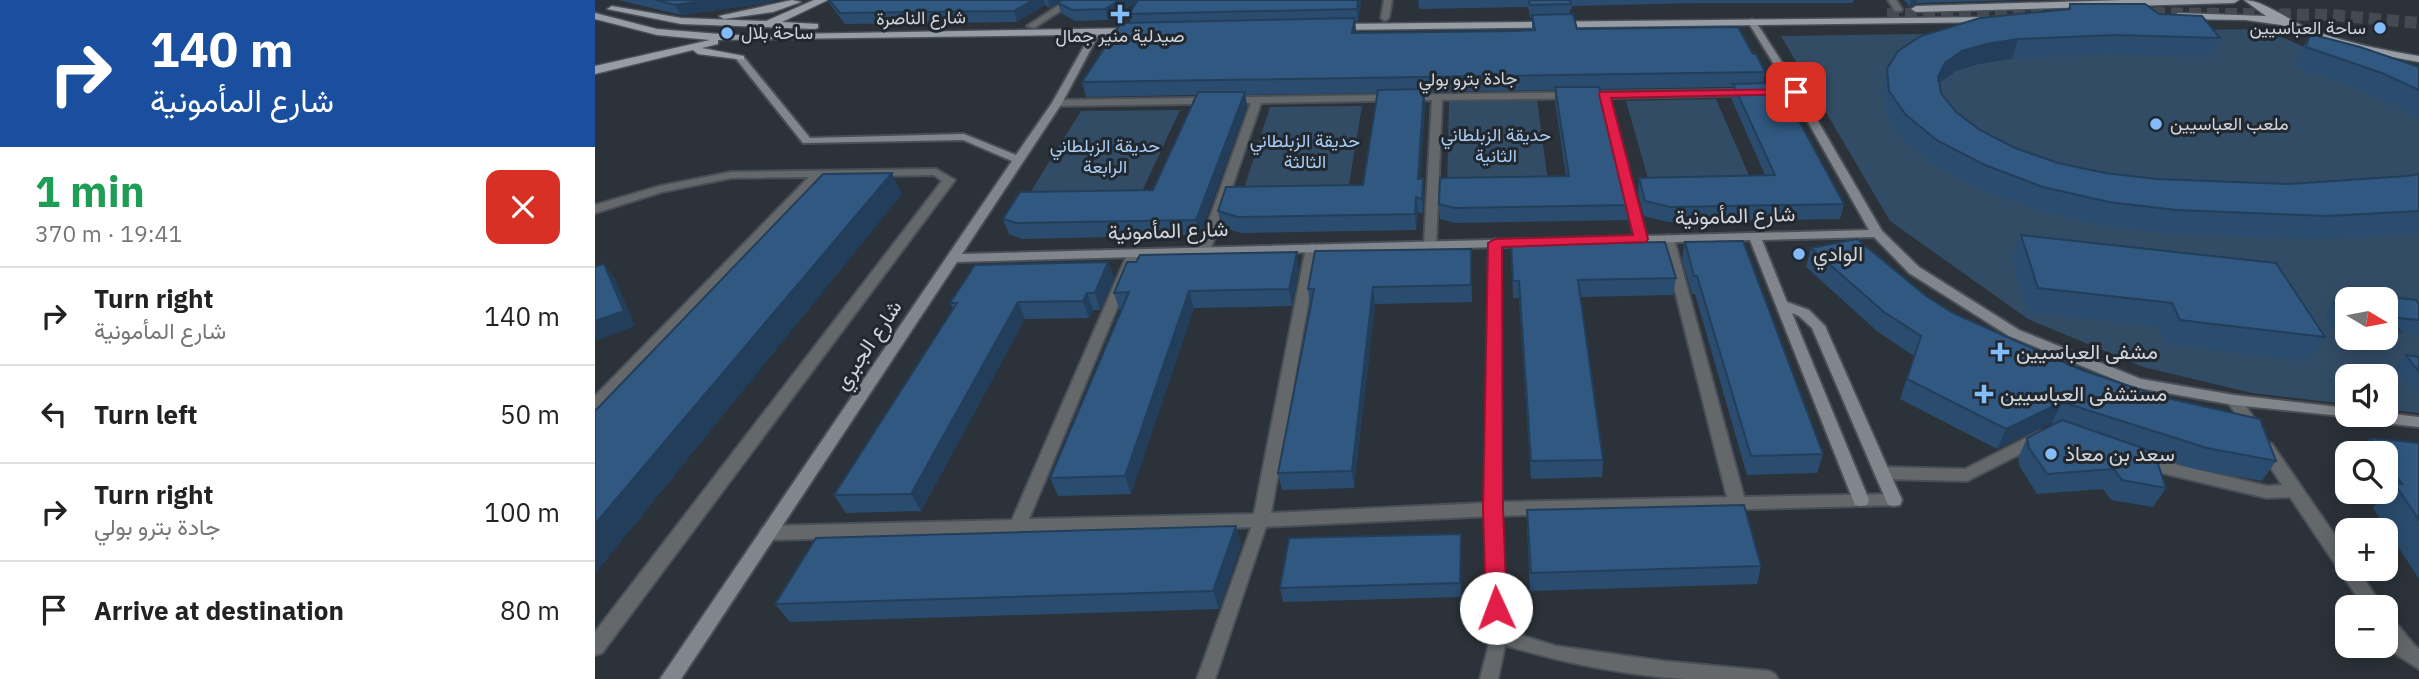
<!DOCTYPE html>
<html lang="en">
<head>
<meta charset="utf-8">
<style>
	body { margin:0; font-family:"IBM Plex Sans",Vazirmatn,sans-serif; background:#f6f6f6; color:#222; height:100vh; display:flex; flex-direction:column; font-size:26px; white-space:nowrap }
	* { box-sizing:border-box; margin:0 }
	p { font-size:23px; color:#767676 }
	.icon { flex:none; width:38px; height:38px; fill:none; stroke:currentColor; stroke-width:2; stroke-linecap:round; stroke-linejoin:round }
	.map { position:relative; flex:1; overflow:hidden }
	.sheet { display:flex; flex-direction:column; background:#fff; width:595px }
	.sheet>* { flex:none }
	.hud { background:#1a4fa0; color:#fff; overflow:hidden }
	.needle { width:46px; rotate:100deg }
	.buttons { position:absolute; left:1740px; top:287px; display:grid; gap:14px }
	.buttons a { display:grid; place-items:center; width:63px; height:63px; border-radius:14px; background:#fff; box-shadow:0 4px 18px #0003; font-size:35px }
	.pin { position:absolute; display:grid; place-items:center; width:60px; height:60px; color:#fff; margin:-30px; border-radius:14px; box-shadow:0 4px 10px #0006 }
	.me { position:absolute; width:77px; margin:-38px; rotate:358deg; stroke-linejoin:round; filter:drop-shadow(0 0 5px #0008) }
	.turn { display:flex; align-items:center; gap:24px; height:147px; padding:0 35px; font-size:32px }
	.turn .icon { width:91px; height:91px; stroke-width:2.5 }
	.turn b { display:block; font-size:49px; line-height:60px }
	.round { display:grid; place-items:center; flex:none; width:74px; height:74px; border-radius:14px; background:#f6f6f6 }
	.summary { display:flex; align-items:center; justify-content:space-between; height:119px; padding:0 35px }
	h1 { font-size:42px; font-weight:800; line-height:52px; color:#1e9e55 }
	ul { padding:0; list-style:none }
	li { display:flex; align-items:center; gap:21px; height:98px; padding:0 35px; border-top:2px solid #e0e0e0 }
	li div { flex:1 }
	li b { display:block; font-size:26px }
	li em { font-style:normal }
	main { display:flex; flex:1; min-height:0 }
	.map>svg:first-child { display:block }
	.green { fill:#334c66; fill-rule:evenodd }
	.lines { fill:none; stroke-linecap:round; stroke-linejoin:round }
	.primary-tunnel { stroke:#444a51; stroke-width:12; stroke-dasharray:12 6; stroke-linecap:butt }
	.lane-casing { stroke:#494f56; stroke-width:4 }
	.street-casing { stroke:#494f56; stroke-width:4 }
	.secondary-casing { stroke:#494f56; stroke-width:4 }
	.primary-casing { stroke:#494f56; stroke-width:3 }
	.lane { fill:#64686b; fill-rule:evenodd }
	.street { fill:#64686b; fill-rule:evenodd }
	.secondary { fill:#81868c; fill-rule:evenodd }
	.primary { fill:#969da5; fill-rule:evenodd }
	.wall { fill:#2a4c6e; fill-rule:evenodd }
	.shaded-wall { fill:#223e5a }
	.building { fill:#315880; stroke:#223e5a; stroke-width:2 }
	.route { fill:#e11d48; stroke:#92132f; stroke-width:2 }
	.poi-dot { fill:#82bcfa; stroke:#21282f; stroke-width:2.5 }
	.labels { text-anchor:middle; stroke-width:6; stroke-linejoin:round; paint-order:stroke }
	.far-street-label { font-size:18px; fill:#d1d5da; stroke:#21282f }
	.far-poi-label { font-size:18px; fill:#d1d5da; stroke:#21282f; text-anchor:start }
	.far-park-label { font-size:18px; fill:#aacdf4; stroke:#21282f }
	.street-label { font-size:21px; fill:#d1d5da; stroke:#21282f }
	.poi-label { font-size:21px; fill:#d1d5da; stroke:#21282f; text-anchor:start }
</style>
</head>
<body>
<main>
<section class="sheet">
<div class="hud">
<div class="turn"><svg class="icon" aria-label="right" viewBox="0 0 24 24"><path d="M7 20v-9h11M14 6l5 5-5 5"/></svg><div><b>140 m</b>شارع المأمونية</div></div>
</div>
<div class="summary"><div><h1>1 min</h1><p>370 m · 19:41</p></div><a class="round" style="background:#d93025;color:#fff"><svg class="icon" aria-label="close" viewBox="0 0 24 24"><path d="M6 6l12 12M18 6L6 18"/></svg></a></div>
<ul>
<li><svg class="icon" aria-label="right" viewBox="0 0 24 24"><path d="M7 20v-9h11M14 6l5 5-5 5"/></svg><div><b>Turn right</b><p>شارع المأمونية</p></div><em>140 m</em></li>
<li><svg class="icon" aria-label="left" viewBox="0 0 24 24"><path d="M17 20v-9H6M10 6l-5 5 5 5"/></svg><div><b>Turn left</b></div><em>50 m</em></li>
<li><svg class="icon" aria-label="right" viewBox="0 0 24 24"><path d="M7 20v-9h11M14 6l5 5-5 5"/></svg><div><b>Turn right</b><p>جادة بترو بولي</p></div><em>100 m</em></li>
<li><svg class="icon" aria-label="arrive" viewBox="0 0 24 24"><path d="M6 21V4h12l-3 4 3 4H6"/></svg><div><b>Arrive at destination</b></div><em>80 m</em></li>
</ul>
</section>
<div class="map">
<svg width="1824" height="679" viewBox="0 0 1824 679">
	<rect width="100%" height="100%" fill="#2b3239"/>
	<path class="green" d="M1668 29 1725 54 1824 79V413L1790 409V376H1752V404L1657 393 1548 367 1433 319 1295 221 1186 36ZM1752 299H1790V338H1752Z
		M942 99 954 189 852 191 854 101Z
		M1121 99 1159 187 1056 189 1031 101Z
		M767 106 752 196 646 198 675 107Z
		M585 110 542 202 428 204 486 111Z"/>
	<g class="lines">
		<path class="primary-tunnel" d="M1540 13 1737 15 1824 23
			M1292 14 1449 13"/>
		<g class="lane-casing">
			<path id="lane" d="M898 503 903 505 905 509 912 631 961 646 1068 661 1174 671 1180 674 1183 679C1152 679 1121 679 1091 679 1030 675 968 663 910 645L903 679H885L896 636 891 509 893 505Z
				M666 514 671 516 673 520 620 679H602L659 520 661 516Z"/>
		</g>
		<g class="street-casing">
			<path id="street" d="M472 0H482L439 28 432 26Z
				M789 0H797L794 18 790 21 786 18Z
				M1293 0H1301L1307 9 1306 11H1300Z
				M1201 89 1204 90V94L1015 98 1052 239 1046 243 1040 239 1005 98 847 100 841 245 835 249 829 245 837 100 666 103 615 251 609 255 603 251 656 103 462 106 457 103 462 100Z
				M341 169 360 180 7 653 0 655V632L347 181 339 175 226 177 5 409 0 410V396L214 177 136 178 67 192 0 213V205L65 186 136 172Z
				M1073 235 1079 239 1149 497 1299 494 1305 495 1307 500 1305 505 898 516 666 527 173 540 167 538 164 533 167 528 173 526 417 520 533 253 539 249 545 253 434 519 659 514 711 248 717 244 723 248 676 513 890 503 894 243 900 239 906 243V502L1132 497 1067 239Z
				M1639 395 1644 396 1665 427 1668 431 1665 435H1655L1634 404 1631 400 1634 396Z
				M1445 431 1451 433 1453 437 1451 441 1372 481 1287 479 1281 477 1279 473 1281 469 1287 467 1370 469Z
				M1671 442 1677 444 1752 553V569H1762L1788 607H1769L1695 497 1672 498 1546 468 1540 466 1538 462 1540 458 1546 456 1672 486 1687 485 1663 448 1665 444Z
				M1790 616C1804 621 1812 640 1824 649V669L1802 655 1790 639Z"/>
		</g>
		<g class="secondary-casing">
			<path id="secondary" d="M1157 19 1161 22 1206 92 1287 231 1324 267 1424 330 1546 379 1639 395 1752 408V415H1790V413L1824 417V427L1762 420 1756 417 1639 405 1538 387 1414 336 1314 273 1279 237 1167 240 1192 302 1214 310 1230 326 1307 500 1305 505 1299 506 1293 505 1217 328 1204 316 1197 313 1274 500 1272 505 1266 506 1260 505 1258 500 1155 240 362 262 86 679H65L417 161 368 140 208 143 142 60V56H148L215 138 369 134 421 155 457 103 497 32 504 30 505 32 467 103 367 254 1274 230 1196 92 1153 22Z"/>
		</g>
		<g class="primary-casing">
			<path id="primary" d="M197 0 206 2 178 12 129 19 124 16Z
				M219 0H233L187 22 223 24V28L219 29 86 24 12 9 17 6 86 18 171 21Z
				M1528 0H1644L1639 3 1321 12 1316 9 1321 6Z
				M1649 0C1669 0 1696 22 1717 30 1752 43 1788 50 1824 56V62L1753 49 1686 25 1651 20 1583 19 1578 16 1583 13 1671 16Z
				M0 13 62 29 137 35 544 28 550 31 544 34 123 40V44L107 48 149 56V60L103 54 98 50 0 74V66L115 40 62 35 0 19Z
				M1401 17 1406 20 1405 22 740 30 735 27 740 24Z"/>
		</g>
		<use href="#lane" class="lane"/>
		<use href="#street" class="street"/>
		<use href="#secondary" class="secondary"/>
		<use href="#primary" class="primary"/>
	</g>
	<path class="wall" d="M23 0H180L172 3 86 15Z
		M232 0H467L455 8 450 5 422 22 250 24Z
		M467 0H766L763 21H760L761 33 937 30V18H935L933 7 824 9 823 0H1259L1258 3H1103L977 6V9H975V14L982 29 1158 54 1170 72 1168 83 1249 204 1245 219 1073 222 1049 216 1043 193 1044 178 1170 175 1136 98 1138 87 1005 89 1034 205 1033 220 860 223 845 219 844 204 971 176 960 101V90L829 92 830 103 825 179 829 194 828 214 823 212 821 230 646 233 626 227 623 211 768 185 782 93 650 95 652 106 605 235 427 239 414 234 408 219 558 190 601 95 491 97 487 82 536 23 534 14 541 2 513 20 480 21 466 13 463 3Z
		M1309 0H1423L1321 3 1315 7Z
		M1475 4 1564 14 1625 38 1616 57 1511 54 1417 59 1384 64 1361 71 1344 83 1346 93 1361 112 1385 130 1420 148 1463 163 1510 173 1562 179 1694 184 1812 176 1824 174V232L1788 236 1718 239 1570 233 1504 225 1439 209 1382 188 1336 163 1305 137 1289 112 1287 89 1292 69 1473 9Z
		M1715 34 1824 67V120L1809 110 1774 93 1701 67 1705 54Z
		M1426 235 1730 337 1713 362 1571 344 1564 327 1433 312 1416 258Z
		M1090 242 1228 454 1222 473 1152 475 1100 294H1097L1087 259Z
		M916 245 1081 278 1078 295 985 297 1008 460 1007 477 936 479 924 298H918Z
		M1216 248 1331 296 1358 313 1484 369 1681 461 1667 481 1599 469 1560 456 1571 488 1558 507 1516 500 1508 489 1442 494 1425 467 1423 458 1432 438 1460 424 1457 423 1402 449 1305 399 1319 356 1283 332 1211 267Z
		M876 249 877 302 780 304 759 488 687 490 683 473 715 306 713 289Z
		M513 262 519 279 505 310H498L494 318 430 319 326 511 251 513 239 495 358 309 355 303Z
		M704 268 697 306 599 308 536 494 463 496 455 478 527 309H524L519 293Z
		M1751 292 1824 304V335L1804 332 1795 344 1745 338 1730 316 1739 303H1744ZM1752 299H1790V338H1752Z
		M1811 355 1824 357V393L1818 392 1801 368Z
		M1775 438 1824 443V579L1778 508 1782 503 1775 492H1790V453H1763Z
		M932 510 1166 566 1162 584 935 591 932 529Z
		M641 526 646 545 624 609 195 622 180 604Z
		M866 547V597L688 602 685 588Z"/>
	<path class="shaded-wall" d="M113 0H180L172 3 86 15 80 5Z
		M438 0H449L450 5 422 22 419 11Z
		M453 0H467L455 8Z
		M525 0H545L513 20 510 9Z
		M763 0H766L763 21 762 9Z
		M1316 0H1322L1321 3 1315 7Z
		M760 18 761 32 759 48 757 33Z
		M1423 39 1417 59 1384 64 1361 71 1344 83 1343 77 1350 63 1367 51 1391 44Z
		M829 89 830 103 824 194 823 179Z
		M650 92 652 106 605 235 601 220Z
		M297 173 307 194 0 574V524Z
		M828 179 829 194 828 214 827 199Z
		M821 197 823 212 821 230 820 214Z
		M702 252 704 268 697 306 694 289Z
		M513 262 519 279 505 310 500 293Z
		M9 264 20 278 40 326 0 341V321Z
		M778 287 780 304 759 488 757 471Z
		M594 291 599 308 536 494 530 476Z
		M492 293 498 310 494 318 488 301Z
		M423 302 430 319 326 511 316 494Z
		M1467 402 1457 423 1402 449 1411 429Z
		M641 526 646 545 624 609 618 591Z"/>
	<path class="building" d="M61 0H113L80 5Z
		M234 0H438L419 11 245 13Z
		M467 0H525L510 9 477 10 463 3Z
		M543 0H763L762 9 534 14Z
		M934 0H975L976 4 935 5Z
		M1475 4H1550L1564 14 1607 16 1625 38 1519 35 1423 39 1391 44 1367 51 1350 63 1343 77 1346 93 1361 112 1385 130 1420 148 1463 163 1510 173 1562 179 1694 184 1812 176 1824 174V211L1732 216 1581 210 1514 202 1448 187 1390 165 1343 141 1311 115 1294 91 1292 69 1303 51 1326 36 1385 18 1475 9Z
		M978 14 982 29 1143 27 1158 54H1161L1170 72 487 82 526 23 760 18 757 33 921 31 940 30 937 15Z
		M1715 34 1765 47 1824 67V90L1787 73 1711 47Z
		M1175 83 1184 84 1249 204 1075 207 1050 201 1044 178 1180 175 1138 84Z
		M960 87H1004L1034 205 860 208 844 204 845 178 974 176Z
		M829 89 823 179H828L827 199 821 197 820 214 643 217 623 211 631 187 768 185 783 90Z
		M603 92H650L601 220 421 223 408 219 425 192 558 190Z
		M297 173 0 524V411L228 174Z
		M1426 235 1681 263 1730 337 1585 320 1577 303 1443 288Z
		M1262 239 1331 296 1358 313 1484 369 1567 397 1665 419 1681 461 1612 448 1467 402 1411 429 1312 379 1326 336 1289 312 1216 248Z
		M1148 241 1228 454 1156 456 1102 276H1099L1090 242Z
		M1070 242 1081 278 983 280 1008 460 936 461 924 281H918L916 245Z
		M876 249V285L778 287 757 471 683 473 719 289H713L720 251Z
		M702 252 694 289 594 291 530 476 455 478 534 292 519 293 532 262H541L545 255Z
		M513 262 500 293H492L488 301 423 302 316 494 239 495 362 303H355L380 265Z
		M9 264 29 311 0 321V267Z
		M1751 292 1821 300 1824 304V320L1794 317 1805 331 1790 329V299H1757Z
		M1739 303 1752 304V321Z
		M1811 355 1824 357V372Z
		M1467 420 1559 452 1571 488 1527 480 1519 469 1452 474 1434 448 1432 438Z
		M1775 438 1824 443V520L1799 483 1807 484 1790 460V453H1786Z
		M1149 505 1166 566 936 573 932 510Z
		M641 526 618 591 180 604 221 538Z
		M866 534 865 583 685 588 694 538Z"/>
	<path class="route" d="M1201 89 1206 92 1205 94 1016 98 1053 239 1051 242 907 247 908 509 912 608 909 615 901 617 894 615 891 608 888 509 893 243 900 239 1038 235 1004 94 1005 92Z"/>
	<g class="poi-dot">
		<path d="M521.5 3.5h7v7h7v7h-7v7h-7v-7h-7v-7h7z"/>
		<circle cx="1785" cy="28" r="7"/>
		<circle cx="132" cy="33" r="7"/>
		<circle cx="1561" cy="124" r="7"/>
		<circle cx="1204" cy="254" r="7"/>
		<path d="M1401.5 341.5h7v7h7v7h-7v7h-7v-7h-7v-7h7z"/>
		<path d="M1385.5 383.5h7v7h7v7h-7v7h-7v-7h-7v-7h7z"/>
		<circle cx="1456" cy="454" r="7"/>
	</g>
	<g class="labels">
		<g class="far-street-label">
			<text transform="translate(326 18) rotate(-1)" y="6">شارع الناصرة</text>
			<text transform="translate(873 79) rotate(-1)" y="6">جادة بترو بولي</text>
		</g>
		<g class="far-poi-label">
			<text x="1771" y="34" text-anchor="end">ساحة العباسيين</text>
			<text x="146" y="39">ساحة بلال</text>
			<text x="525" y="42" text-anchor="middle">صيدلية منير جمال</text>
			<text x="1575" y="130">ملعب العباسيين</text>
		</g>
		<g class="far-park-label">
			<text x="901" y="141">حديقة الزبلطاني<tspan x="901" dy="21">الثانية</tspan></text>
			<text x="710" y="147">حديقة الزبلطاني<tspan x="710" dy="21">الثالثة</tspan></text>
			<text x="510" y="152">حديقة الزبلطاني<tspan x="510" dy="21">الرابعة</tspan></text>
		</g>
		<g class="street-label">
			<text transform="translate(1140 216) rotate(-2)" y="7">شارع المأمونية</text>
			<text transform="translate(573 231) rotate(-2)" y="7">شارع المأمونية</text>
			<text transform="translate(273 345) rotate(-56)" y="7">شارع الجبري</text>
		</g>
		<g class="poi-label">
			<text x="1218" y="261">الوادي</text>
			<text x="1421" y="359">مشفى العباسيين</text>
			<text x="1405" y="401">مستشفى العباسيين</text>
			<text x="1470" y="461">سعد بن معاذ</text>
		</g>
	</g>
</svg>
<div class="buttons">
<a><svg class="needle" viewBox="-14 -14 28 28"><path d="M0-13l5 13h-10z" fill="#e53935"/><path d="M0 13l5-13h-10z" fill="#767676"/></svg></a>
<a><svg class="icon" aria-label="sound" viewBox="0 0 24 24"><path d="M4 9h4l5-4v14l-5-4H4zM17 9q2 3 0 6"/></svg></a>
<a><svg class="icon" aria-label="search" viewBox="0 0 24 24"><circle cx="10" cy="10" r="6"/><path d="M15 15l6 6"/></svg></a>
<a>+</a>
<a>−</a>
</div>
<div class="pin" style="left:1201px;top:92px;background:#d93025"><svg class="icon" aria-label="arrive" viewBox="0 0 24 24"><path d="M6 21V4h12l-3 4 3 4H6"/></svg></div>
<svg class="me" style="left:901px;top:608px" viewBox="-20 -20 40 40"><circle r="19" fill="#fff"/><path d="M0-13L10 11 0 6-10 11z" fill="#e11d48"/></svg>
</div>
</main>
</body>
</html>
